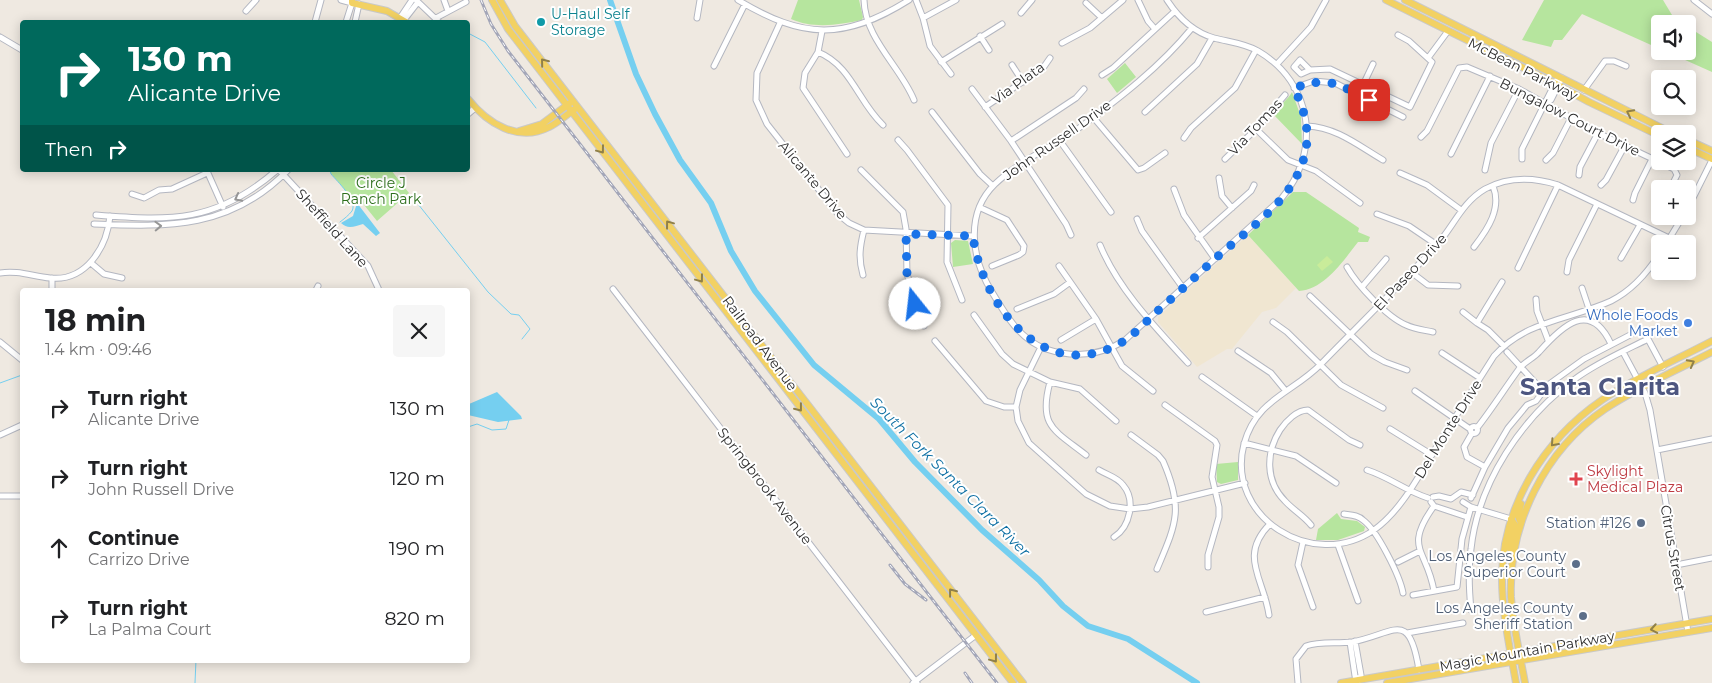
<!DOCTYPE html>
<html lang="en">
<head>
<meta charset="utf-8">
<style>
	body { margin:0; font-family:Montserrat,sans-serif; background:#f6f6f6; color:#202124; height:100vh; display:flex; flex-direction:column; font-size:19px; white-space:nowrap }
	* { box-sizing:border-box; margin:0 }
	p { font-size:16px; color:#757577 }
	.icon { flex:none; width:28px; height:28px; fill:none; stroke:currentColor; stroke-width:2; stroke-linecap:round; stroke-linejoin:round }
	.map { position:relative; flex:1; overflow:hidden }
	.sheet { position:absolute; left:20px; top:288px; width:450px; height:375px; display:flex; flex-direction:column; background:#fff; border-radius:5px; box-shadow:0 2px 12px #0003 }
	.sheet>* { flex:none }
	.guide { position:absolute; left:20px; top:20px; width:450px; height:152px; border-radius:5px; box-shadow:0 2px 12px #0003; background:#00695c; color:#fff; overflow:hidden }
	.controls { position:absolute; left:1651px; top:15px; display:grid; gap:10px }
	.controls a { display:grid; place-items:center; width:45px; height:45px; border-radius:5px; background:#fff; box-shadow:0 2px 12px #0003; font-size:25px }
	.pin { position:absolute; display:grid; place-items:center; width:42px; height:42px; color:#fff; margin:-21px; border-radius:10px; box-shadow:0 2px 8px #0006 }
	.me { position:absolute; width:55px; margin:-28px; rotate:344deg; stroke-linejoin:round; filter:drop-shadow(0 0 4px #0008) }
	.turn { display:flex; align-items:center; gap:18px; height:105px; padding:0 25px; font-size:22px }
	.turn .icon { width:65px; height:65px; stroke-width:2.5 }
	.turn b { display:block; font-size:35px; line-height:42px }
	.then { display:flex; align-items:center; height:48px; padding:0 25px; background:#0003; gap:10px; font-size:19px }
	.round { display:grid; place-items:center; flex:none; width:52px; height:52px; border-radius:5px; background:#f6f6f6 }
	.head { display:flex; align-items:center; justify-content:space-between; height:85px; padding:0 25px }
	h1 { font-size:30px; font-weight:700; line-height:38px }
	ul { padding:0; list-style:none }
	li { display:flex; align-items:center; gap:15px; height:70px; padding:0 25px }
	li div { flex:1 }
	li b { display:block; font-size:19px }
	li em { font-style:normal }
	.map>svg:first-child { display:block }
	.education { fill:#f0e6d1 }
	.green { fill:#b6e59e }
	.pitch { fill:#c9ec9a }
	.water { fill:#75cff0 }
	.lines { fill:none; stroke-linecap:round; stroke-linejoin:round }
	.stream { stroke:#75cff0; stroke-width:1 }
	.river { stroke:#75cff0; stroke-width:6 }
	.minor-casing { stroke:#b4b7c1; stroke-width:7 }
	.major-casing { stroke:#c9c9c9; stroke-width:8 }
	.minor { stroke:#fff; stroke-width:5 }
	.major { stroke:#f2d163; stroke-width:6 }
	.rail-casing { stroke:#a3a6b8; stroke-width:3 }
	.rail { stroke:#fff; stroke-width:1; stroke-dasharray:4; stroke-linecap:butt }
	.oneway { stroke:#908048 }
	.oneway2 { stroke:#969696 }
	.route { stroke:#1a73e8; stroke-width:9; stroke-dasharray:0 16.2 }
	.culture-dot { fill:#0f9aa8; stroke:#fff; stroke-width:2 }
	.shop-dot { fill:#3f7fe0; stroke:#fff; stroke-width:2 }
	.health-dot { fill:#e0444e; stroke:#fff; stroke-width:2 }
	.service-dot { fill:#5c6f8a; stroke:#fff; stroke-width:2 }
	.labels { text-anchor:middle; stroke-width:4; stroke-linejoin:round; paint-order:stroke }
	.culture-label { font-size:14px; fill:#0d838f; stroke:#fff; text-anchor:start }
	.street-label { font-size:14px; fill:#2e2e2e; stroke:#fff }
	.park-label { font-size:14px; fill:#2c6e1b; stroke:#fff }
	.shop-label { font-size:14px; fill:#366cbe; stroke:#fff; text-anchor:end }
	.health-label { font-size:14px; fill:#be3a42; stroke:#fff; text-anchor:start }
	.service-label { font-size:14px; fill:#4e5e75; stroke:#fff; text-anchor:end }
	.water-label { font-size:15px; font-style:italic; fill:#0d6fa3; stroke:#fff }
	.town-label { font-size:24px; font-weight:bold; fill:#4d5680; stroke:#fff }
</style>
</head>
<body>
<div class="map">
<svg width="1712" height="683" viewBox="0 0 1712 683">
	<rect width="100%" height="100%" fill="#efe9e1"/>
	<path class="education" d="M1248 235 1296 288 1276 308 1262 312 1232 349H1227L1197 367 1158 322V317Z"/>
	<path class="green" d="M798 0H859L863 17 862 20C839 25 813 29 791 19Z
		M1544 0H1663L1675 20 1682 24H1660V49L1582 14 1562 40H1554L1551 47 1522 40Z
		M1688 27 1712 42V72L1665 51H1688Z
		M1125 63 1136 77 1117 93 1107 79Z
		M1292 92 1301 117 1302 144 1273 114C1279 105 1288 100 1292 92Z
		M328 170H391L409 193 377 221 356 195 351 197Z
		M1293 192H1306L1359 228 1358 232 1370 237 1368 242H1358C1343 261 1325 289 1299 291L1248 235Z
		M955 240 968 241 973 264 953 267 951 243Z
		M1238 462V480L1221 484 1217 482 1216 464Z
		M1337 513 1341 519 1357 521 1365 527 1364 531 1338 540H1316L1318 529Z"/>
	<path class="pitch" d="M1327 256 1333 262 1322 271 1317 265Z"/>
	<path class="water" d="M357 203 380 233 376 236 363 224C355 226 348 230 341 223L353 216Z
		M497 392 521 416 522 419 498 422 468 415 469 404Z"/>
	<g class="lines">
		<path class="stream" d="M468 33 485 42 536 108
			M330 170 331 174C337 181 358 201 352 211 349 215 344 219 340 222
			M414 199 488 292 511 314 519 315 530 329 522 339
			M0 383 22 375
			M468 427 477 424 492 430 506 429 509 420
			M195 683 196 660"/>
		<path class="river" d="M610 0 636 74 655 114 680 160 711 203 731 251 755 291 814 365 879 419 915 462 982 530 1039 580 1063 606 1088 626 1128 639 1197 683"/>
		<g class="minor-casing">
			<path id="minor" d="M341 0 352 3 346 22
				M416 0 439 22
				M444 0 448 11
				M738 0C803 39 844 41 909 0
				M864 0C865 39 900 66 914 100
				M916 0 923 18 930 46 951 74
				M1138 0 1148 21 1155 29
				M1167 0C1178 17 1193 32 1214 38 1229 42 1244 43 1258 51 1313 83 1322 151 1281 199L1125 340C1101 356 1073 358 1046 349 1020 340 1005 314 992 292 972 260 964 214 995 184 1019 161 1052 147 1079 128 1120 98 1160 67 1192 28
				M1694 0 1712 14
				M1086 3 1102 18
				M246 11 256 0
				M1021 13 1032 0
				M400 18 412 0
				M436 18 466 2
				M697 18 700 0
				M923 18 956 0
				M404 20 418 2
				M315 22 321 0
				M355 22 359 4
				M780 23 757 73 756 100 767 124 838 214 849 223 864 230 973 236
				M822 31 818 52 805 73 803 88 847 154
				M980 36 989 50
				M0 37 22 50
				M1062 43 1090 28 1123 0
				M818 52C852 66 858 102 883 125
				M1428 58 1448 31
				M941 62 1002 24
				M1277 64 1311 27 1326 0
				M1012 65 1023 82
				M714 66 745 4
				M1310 70 1300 60 1294 67 1301 74 1310 70 1330 69 1410 107 1432 62 1409 41 1398 35
				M1102 75 1113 68 1175 11
				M1363 85 1373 64
				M1294 88 1314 81 1335 83 1403 117
				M972 89 1011 141 1066 224 1071 235
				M1584 90 1605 61H1614L1626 66
				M1545 104 1551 100 1562 78
				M985 107 1043 68 1050 58
				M932 112 980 174 993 186
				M1145 112 1197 64 1212 38
				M468 114 475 108
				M1093 117 1138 170 1144 168 1165 153
				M1307 126C1336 127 1359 146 1383 160
				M1256 129 1288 160 1316 171 1360 203
				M1421 137 1427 131 1459 68 1467 67 1519 89 1598 133 1674 169 1677 175 1670 189
				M1184 138 1191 128 1235 88 1256 50
				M898 140 907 150 948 205 947 262 962 300
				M1011 141 1076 98 1084 89
				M1060 141 1111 212
				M1451 154 1490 76
				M1225 159 1256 129 1285 95
				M1522 159V149L1556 81
				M1546 160 1553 153 1571 118
				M279 170 368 266 379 290
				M861 170 903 212 906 229 907 274 924 326
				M1485 170 1491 143 1519 89
				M207 171 223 207
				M1400 173 1427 185 1461 210
				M1579 175 1580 167 1598 133
				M1219 178 1222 196 1232 208
				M1601 185 1606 180 1624 147
				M1174 189 1184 215 1215 259
				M132 194 144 198 159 190 172 189 207 173
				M1633 200 1635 193 1652 159
				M981 208 1007 220 1024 246 1023 252 1019 255 992 266
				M1688 208 1712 160
				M1655 211 1660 206
				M1377 214 1409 226 1437 245
				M96 215C171 221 216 223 277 170
				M1137 219 1142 231 1183 288
				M94 224C169 227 231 229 288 170
				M1198 238 1251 191 1254 185
				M1666 244 1683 216
				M1100 245C1118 289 1156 328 1188 363
				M1474 247C1488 229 1502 208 1493 186
				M1660 253C1648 272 1631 291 1611 301 1569 320 1527 320 1494 356 1475 386 1456 416 1437 446 1419 475 1402 510 1374 530 1313 572 1225 517 1244 444 1256 399 1293 393 1321 364 1359 325 1398 287 1435 247 1453 228 1461 203 1485 189 1509 176 1533 177 1558 185L1669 238
				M1621 258 1640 225
				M91 263 104 274 122 278
				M1059 266 1096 319 1122 366 1153 391
				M1347 267C1357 285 1387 317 1406 325 1414 329 1424 330 1433 332
				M1518 268 1558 185
				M1411 272 1428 285 1458 286
				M1567 272 1569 260 1597 204
				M0 273C17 270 32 276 50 278 86 282 107 247 110 216
				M863 275C858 258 860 246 864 230
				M52 278V290
				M1362 287 1386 259
				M1582 288 1589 309
				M613 289 917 683
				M316 290 318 286
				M1310 296 1371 354 1385 362 1407 370
				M1536 299 1537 311 1548 340
				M1017 309 1054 294 1069 283
				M1463 312 1477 323 1502 282
				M974 315 1002 354 1013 364 1050 382 1080 389 1116 421
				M1273 322 1287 332 1341 385 1383 408
				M1477 323 1488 330 1504 346
				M1061 340 1096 319
				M935 341 986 401 1004 407H1016
				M0 342 22 360
				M1041 347 1020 390 1016 407 1018 421 1029 443 1086 494 1110 506 1130 509 1148 507 1245 483
				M1238 351 1271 373 1285 390
				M1507 352 1542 390
				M1623 352 1645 393 1650 410 1688 632
				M1442 353 1480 378
				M1202 377 1257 416
				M1050 382C1038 426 1054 430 1086 455
				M1415 391 1470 429
				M1165 405 1215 441 1217 445 1212 477 1219 507V517L1208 555V567
				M1470.5 430a3.5 3.5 0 1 1 7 0a3.5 3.5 0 1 1-7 0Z
				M1477 428C1492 409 1505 388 1519 369 1524 362 1534 358 1539 352 1562 326 1590 299 1611 344
				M1390 429 1432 455
				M1472 433 1464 447 1467 457 1485 467
				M0 435 22 425
				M1131 435 1158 455 1163 461C1184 509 1176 524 1157 569
				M1244 443 1296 456 1336 483
				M1657 450 1712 439
				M1099 470C1107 475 1117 477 1123 485 1136 500 1130 527 1114 537
				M1367 470C1389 477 1406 491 1428 498
				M0 496H22
				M1433 497 1439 496 1451 499 1461 492 1473 495
				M1471 498 1485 467 1508 428 1527 405 1536 401 1548 385 1584 359 1630 335
				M1431 502 1434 506 1467 517
				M1463 502 1471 507 1511 519
				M1434 506C1403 549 1427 549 1434 591
				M1344 514C1351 515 1358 515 1363 520 1377 530 1400 576 1403 593
				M1311 525C1303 515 1293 510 1285 501 1265 481 1266 452 1280 430 1286 421 1297 410 1308 410L1349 440 1360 445
				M1303 542 1298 565 1313 607
				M1338 545 1358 601
				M1398 562 1420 551
				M1676 565 1712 558
				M1413 595 1457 587 1462 539 1471 507
				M1471 610C1469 589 1468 569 1471 549 1478 483 1522 417 1575 379 1598 362 1624 351 1648 339L1663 367
				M1206 612 1265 597
				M1269 615C1264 579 1238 556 1270 524
				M1407 633 1463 623
				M1355 641 1361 675 1359 680
				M1350 642 1355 676 1359 680
				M913 683 976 635
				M1298 683 1296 659 1306 646C1320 641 1337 644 1352 642 1395 634 1409 608 1419 670"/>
		</g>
		<g class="major-casing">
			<path id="major" d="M352 0V3L387 11 406 22
				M492 0 508 29 1013 683
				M500 0 515 26 1023 683
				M1386 0 1554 83 1589 102 1660 136
				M1405 0 1674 134
				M468 99C487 123 518 143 549 127 558 123 566 115 575 109
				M519 131 542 124 570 103
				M1688 140 1712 151
				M1688 148 1712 159
				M1511 519 1515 525 1510 548 1513 557
				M1521 523 1518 516 1521 504
				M1341 683 1712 619
				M1387 683 1712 628
				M1516 683C1510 648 1502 614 1502 578 1502 506 1544 440 1602 400 1636 377 1676 360 1712 341
				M1525 683C1520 655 1513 626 1511 597 1508 524 1545 450 1605 409 1638 387 1677 370 1712 352"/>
		</g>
		<use href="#minor" class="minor"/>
		<use href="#major" class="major"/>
		<g class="rail-casing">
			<path id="rail" d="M481 0 491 24 508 51 997 683
				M890 565 905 584 926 600
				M965 673 972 683"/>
		</g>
		<use href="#rail" class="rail"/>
	</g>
	<defs><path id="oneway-chevron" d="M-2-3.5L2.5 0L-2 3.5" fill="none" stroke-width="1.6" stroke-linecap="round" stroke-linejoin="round" transform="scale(1.25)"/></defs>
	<g class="oneway">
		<use href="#oneway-chevron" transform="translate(544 62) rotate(-129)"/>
		<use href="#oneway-chevron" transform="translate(1630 113) rotate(-153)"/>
		<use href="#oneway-chevron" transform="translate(601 150) rotate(53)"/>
		<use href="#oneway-chevron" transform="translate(669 224) rotate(-127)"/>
		<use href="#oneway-chevron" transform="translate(700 279) rotate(53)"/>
		<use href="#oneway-chevron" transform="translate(1691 363) rotate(-28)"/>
		<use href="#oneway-chevron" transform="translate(799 408) rotate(52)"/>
		<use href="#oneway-chevron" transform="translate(1554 443) rotate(132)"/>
		<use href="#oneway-chevron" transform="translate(952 592) rotate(-128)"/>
		<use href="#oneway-chevron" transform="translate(1654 629) rotate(170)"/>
		<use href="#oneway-chevron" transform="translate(994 659) rotate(53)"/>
	</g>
	<g class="oneway2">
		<use href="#oneway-chevron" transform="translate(238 198) rotate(152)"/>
		<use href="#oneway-chevron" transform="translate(158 226) rotate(-2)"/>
	</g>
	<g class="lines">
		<path class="route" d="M915 304 907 274 906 234 973 236C981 301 1039 381 1113 347 1129 340 1142 326 1154 314 1175 296 1195 277 1216 258 1246 231 1288 204 1302 164 1312 137 1306 113 1294 88 1329 76 1338 84 1369 100"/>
	</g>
	<circle class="culture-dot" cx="541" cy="22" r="5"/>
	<circle class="shop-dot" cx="1688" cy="323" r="5"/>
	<path class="health-dot" d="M1573.5 471.5h5v5h5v5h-5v5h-5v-5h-5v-5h5z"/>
	<g class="service-dot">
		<circle cx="1641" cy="523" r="5"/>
		<circle cx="1576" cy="564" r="5"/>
		<circle cx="1583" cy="616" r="5"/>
	</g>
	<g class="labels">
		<g class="culture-label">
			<text x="551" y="19">U-Haul Self<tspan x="551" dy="16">Storage</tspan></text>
		</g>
		<g class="street-label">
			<text transform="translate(1523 69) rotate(27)" y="5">McBean Parkway</text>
			<text transform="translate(1018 83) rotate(-36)" y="5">Via Plata</text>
			<text transform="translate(1570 117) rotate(27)" y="5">Bungalow Court Drive</text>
			<text transform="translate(1255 127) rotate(-47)" y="5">Via Tomas</text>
			<text transform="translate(1057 140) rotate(-35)" y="5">John Russell Drive</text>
			<text transform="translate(813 180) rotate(50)" y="5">Alicante Drive</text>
			<text transform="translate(332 228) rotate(48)" y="5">Sheffield Lane</text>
			<text transform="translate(1410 272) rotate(-47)" y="5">El Paseo Drive</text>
			<text transform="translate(760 343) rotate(53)" y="5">Railroad Avenue</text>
			<text transform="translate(1448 429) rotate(-58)" y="5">Del Monte Drive</text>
			<text transform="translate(765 486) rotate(52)" y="5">Springbrook Avenue</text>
			<text transform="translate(1673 548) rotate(80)" y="5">Citrus Street</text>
			<text transform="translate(1527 651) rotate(-10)" y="5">Magic Mountain Parkway</text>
		</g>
		<g class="park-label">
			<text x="381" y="188">Circle J<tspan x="381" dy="16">Ranch Park</tspan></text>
		</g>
		<g class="shop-label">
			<text x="1678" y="320">Whole Foods<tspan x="1678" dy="16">Market</tspan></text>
		</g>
		<g class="health-label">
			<text x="1587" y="476">Skylight<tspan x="1587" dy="16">Medical Plaza</tspan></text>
		</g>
		<g class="service-label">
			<text x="1631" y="528">Station #126</text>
			<text x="1566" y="561">Los Angeles County<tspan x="1566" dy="16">Superior Court</tspan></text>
			<text x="1573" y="613">Los Angeles County<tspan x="1573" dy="16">Sheriff Station</tspan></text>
		</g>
		<g class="water-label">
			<text transform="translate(950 477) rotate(45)" y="5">South Fork Santa Clara River</text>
		</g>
		<g class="town-label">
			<text x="1600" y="395">Santa Clarita</text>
		</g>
	</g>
</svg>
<div class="controls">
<a><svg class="icon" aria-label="sound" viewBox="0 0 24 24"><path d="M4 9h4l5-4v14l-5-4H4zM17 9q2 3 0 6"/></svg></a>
<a><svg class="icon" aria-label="search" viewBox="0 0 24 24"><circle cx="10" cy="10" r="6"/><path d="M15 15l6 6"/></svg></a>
<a><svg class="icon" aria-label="layers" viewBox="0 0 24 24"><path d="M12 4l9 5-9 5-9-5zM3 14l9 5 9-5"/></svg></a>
<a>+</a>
<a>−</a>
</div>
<div class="pin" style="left:1369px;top:100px;background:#d93025"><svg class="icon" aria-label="arrive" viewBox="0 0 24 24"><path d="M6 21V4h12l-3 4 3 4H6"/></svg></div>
<svg class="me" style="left:915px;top:304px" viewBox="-20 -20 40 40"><circle r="19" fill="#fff"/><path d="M0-13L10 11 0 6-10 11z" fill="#1a73e8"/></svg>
<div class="guide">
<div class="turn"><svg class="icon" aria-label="right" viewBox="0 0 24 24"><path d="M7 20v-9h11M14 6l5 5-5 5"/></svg><div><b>130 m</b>Alicante Drive</div></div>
<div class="then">Then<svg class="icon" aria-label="right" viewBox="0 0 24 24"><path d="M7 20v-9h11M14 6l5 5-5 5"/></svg></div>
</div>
<section class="sheet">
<div class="head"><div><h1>18 min</h1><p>1.4 km · 09:46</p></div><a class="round"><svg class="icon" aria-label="close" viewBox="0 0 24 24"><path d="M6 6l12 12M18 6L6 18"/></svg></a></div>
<ul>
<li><svg class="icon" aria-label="right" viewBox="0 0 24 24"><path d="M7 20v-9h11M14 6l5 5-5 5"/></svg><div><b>Turn right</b><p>Alicante Drive</p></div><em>130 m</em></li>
<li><svg class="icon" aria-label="right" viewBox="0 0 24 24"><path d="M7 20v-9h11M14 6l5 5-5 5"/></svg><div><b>Turn right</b><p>John Russell Drive</p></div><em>120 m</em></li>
<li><svg class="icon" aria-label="ahead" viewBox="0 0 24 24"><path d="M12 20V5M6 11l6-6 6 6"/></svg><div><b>Continue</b><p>Carrizo Drive</p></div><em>190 m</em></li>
<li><svg class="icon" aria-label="right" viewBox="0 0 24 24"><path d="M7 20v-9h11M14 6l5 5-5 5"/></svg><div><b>Turn right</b><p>La Palma Court</p></div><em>820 m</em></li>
</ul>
</section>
</div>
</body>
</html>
